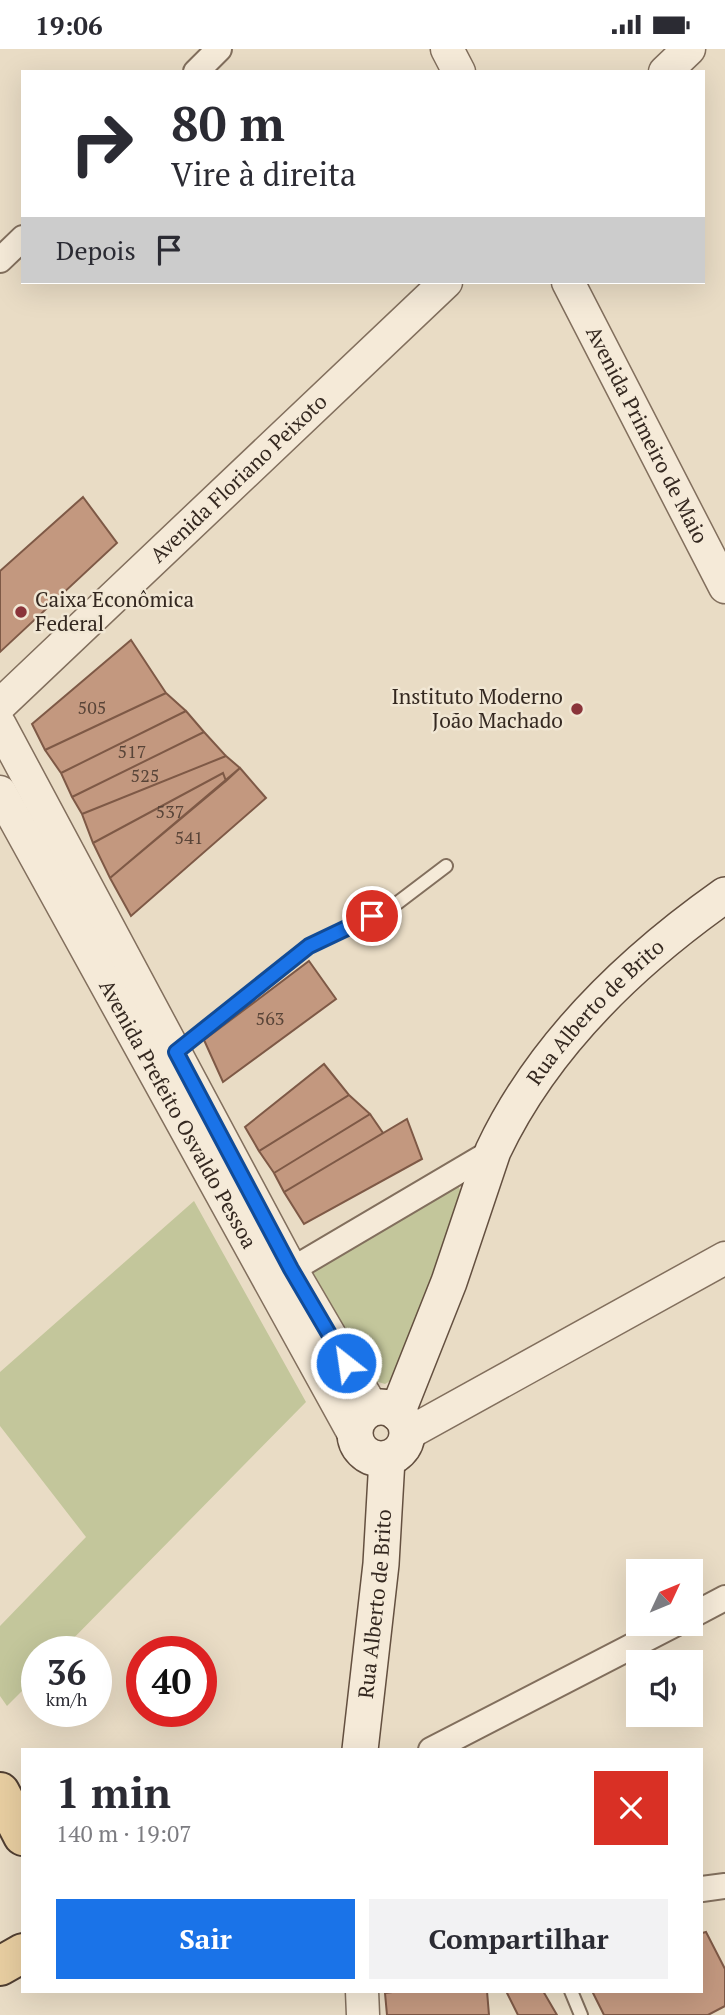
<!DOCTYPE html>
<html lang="pt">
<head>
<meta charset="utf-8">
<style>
	body { margin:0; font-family:"PT Serif",serif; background:#f2f2f3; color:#2b2b33; height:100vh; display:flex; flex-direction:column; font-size:26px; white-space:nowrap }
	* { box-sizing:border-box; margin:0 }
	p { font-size:23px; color:#7c7c81 }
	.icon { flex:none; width:38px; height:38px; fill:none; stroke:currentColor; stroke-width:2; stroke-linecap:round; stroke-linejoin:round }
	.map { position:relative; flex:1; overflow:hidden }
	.panel { position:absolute; left:21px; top:1699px; width:682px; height:245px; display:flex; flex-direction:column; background:#fff; border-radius:0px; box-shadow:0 7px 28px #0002 }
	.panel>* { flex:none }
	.top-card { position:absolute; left:21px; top:21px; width:684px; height:214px; border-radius:0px; box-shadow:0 7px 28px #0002; background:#fff; color:#2b2b33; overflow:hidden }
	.needle { width:46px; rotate:46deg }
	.buttons { position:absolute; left:626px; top:1510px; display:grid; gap:14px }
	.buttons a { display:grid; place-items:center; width:77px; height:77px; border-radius:0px; background:#fff; box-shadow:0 7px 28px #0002; font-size:35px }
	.speed { position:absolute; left:21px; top:1587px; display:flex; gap:14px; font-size:35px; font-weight:700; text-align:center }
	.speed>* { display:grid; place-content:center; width:91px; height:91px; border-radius:50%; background:#fff; box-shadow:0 7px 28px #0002; line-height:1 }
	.speed small { font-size:18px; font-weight:400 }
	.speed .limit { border:10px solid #d22; background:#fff; color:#111 }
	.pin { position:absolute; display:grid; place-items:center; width:60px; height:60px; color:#fff; margin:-30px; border:4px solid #fff; border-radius:50%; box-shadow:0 2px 7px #0007 }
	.me { position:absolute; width:77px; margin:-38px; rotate:330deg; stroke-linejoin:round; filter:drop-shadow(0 0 5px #0008) }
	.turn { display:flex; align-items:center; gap:24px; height:147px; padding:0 35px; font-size:32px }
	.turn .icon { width:91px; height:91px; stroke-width:2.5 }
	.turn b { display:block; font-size:49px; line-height:60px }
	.then { display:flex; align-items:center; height:66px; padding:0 35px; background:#0003; gap:14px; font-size:26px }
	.round { display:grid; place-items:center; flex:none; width:74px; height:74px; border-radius:0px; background:#f2f2f3 }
	.overview { display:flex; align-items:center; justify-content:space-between; height:119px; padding:0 35px }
	h1 { font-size:42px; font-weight:700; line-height:52px }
	.cta { display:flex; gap:14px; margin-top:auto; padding:14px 35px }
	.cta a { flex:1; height:80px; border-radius:0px; background:#1a73e8; color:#fff; font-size:28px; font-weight:700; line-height:80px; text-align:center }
	.cta a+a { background:#f2f2f3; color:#2b2b33 }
	.status { display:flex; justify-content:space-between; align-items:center; height:49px; padding:0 35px; background:#fff; direction:ltr }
	.status svg { height:19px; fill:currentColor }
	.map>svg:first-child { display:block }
	.green { fill:#c3c69b }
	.building { fill:#c3987f; stroke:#7e5946; stroke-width:2 }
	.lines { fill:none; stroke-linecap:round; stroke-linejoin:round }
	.service-casing { stroke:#826f5d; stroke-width:16 }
	.minor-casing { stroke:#826f5d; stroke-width:28 }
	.tertiary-casing { stroke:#826f5d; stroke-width:35 }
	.secondary-casing { stroke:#645040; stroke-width:38 }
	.primary-casing { stroke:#503e31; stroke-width:42 }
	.service { stroke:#f5ead8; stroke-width:12 }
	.minor { stroke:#f5ead8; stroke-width:24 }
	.tertiary { stroke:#f5ead8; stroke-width:32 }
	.secondary { stroke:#f5ead8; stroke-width:35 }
	.primary { stroke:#e8cea1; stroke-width:38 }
	.route-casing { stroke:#114b97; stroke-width:18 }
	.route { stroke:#1a73e8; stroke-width:12 }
	.poi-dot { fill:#8a343a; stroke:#f1e7d4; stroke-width:2.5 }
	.labels { text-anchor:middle; stroke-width:5; stroke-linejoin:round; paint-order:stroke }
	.number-label { font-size:18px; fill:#584438 }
	.street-label { font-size:21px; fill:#342820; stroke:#f1e7d4 }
	.poi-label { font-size:21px; fill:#342820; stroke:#f1e7d4; text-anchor:start }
</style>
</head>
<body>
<div class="status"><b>19:06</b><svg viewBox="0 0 49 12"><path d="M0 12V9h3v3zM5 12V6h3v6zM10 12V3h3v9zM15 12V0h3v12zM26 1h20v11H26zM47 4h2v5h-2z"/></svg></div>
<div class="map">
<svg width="725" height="1966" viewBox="0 0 725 1966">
	<rect width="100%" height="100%" fill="#e9dcc5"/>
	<path class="green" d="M457 1135 463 1146 397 1328 385 1335 365 1329 308 1224Z
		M194 1152 306 1353 60 1603H37V1627L7 1657 0 1647V1577L86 1488 0 1377V1323Z"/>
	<path class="building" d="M83 448 117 494 0 603V522Z
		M131 591 166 644 45 701 32 675Z
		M166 644 186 662 61 724 45 701Z
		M186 662 204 683 72 748 61 724Z
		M204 683 226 707 82 765 72 748Z
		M226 707 240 719 226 732 223 724 93 794 82 765Z
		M240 719 266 749 131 867 110 829Z
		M223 724 226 732 110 829 93 794Z
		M309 912 336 950 223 1033 204 991Z
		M324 1015 349 1046 259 1102 245 1078Z
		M349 1046 370 1065 274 1124 259 1102Z
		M370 1065 383 1084 284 1143 274 1124Z
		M407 1070 422 1110 304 1175 284 1143Z
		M706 1883 725 1920V1957L708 1966H604L592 1942H702V1884Z
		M400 1942H487L489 1966H387L385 1944Z
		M506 1942H543L557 1966H518Z"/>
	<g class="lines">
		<g class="service-casing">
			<path id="service" d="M176 1003 309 897 392 858 446 817
				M571 1942 581 1966"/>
		</g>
		<g class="minor-casing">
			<path id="minor" d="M196 23 219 0
				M0 211 23 189
				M276 1230 493 1102
				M691 1567 725 1549
				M431 1701 675 1575
				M702 1840 725 1837"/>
		</g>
		<g class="tertiary-casing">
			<g id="tertiary">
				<path d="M447 0 459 23"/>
				<path d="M665 23 689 0"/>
				<path id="s1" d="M568 233 725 538"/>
				<path id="s2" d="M0 656 446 233"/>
				<path d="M0 676 291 1220 373 1360"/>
				<path id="s3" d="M0 743 355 1387"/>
				<path d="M407 1385 725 1209"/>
				<path d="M362 1942 363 1966"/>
			</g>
		</g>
		<g class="secondary-casing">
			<g id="secondary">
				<circle cx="381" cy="1384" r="26"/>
				<path id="s4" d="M397 1364 449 1233 493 1102C543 996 630 913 725 846"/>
				<path id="s5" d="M360 1701 381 1515 387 1410"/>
			</g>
		</g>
		<g class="primary-casing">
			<path id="primary" d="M0 1743 23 1787
				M0 1917 23 1904"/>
		</g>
		<use href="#service" class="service"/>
		<use href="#minor" class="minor"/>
		<use href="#tertiary" class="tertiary"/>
		<use href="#secondary" class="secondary"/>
		<use href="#primary" class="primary"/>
	</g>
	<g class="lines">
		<g class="route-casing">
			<path id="route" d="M346 1314 291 1220 176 1003 309 897 372 867"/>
		</g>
		<use href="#route" class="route"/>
	</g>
	<g class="poi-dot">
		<circle cx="21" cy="563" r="7"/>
		<circle cx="577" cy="660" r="7"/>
	</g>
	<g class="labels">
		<g class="number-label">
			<text x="92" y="665">505</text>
			<text x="132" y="709">517</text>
			<text x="145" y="733">525</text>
			<text x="170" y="769">537</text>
			<text x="189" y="795">541</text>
			<text x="270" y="976">563</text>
		</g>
		<g class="street-label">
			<text dy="7" stroke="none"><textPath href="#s1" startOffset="172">Avenida Primeiro de Maio</textPath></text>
			<text dy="7" stroke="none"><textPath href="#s2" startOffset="329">Avenida Floriano Peixoto</textPath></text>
			<text dy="7" stroke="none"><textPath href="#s4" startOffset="453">Rua Alberto de Brito</textPath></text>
			<text dy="7" stroke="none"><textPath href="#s3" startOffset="368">Avenida Prefeito Osvaldo Pessoa</textPath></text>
			<text dy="7" stroke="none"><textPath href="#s5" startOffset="147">Rua Alberto de Brito</textPath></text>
		</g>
		<g class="poi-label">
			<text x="35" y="558">Caixa Econômica<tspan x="35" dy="24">Federal</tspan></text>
			<text x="563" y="655" text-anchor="end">Instituto Moderno<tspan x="563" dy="24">João Machado</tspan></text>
		</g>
	</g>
</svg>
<div class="buttons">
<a><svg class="needle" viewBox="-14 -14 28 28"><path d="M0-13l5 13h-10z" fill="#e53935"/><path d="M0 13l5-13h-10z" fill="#7c7c81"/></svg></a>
<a><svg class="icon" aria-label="sound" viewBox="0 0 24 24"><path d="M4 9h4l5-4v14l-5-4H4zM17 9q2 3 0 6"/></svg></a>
</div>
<div class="speed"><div>36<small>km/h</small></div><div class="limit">40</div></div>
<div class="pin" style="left:372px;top:867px;background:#d93025"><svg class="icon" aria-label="arrive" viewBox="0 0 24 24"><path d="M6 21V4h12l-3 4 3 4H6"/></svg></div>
<svg class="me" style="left:346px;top:1314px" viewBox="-20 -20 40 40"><circle r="17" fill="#1a73e8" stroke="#fff" stroke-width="3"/><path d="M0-11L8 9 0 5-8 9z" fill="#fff"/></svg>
<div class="top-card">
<div class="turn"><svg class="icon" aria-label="right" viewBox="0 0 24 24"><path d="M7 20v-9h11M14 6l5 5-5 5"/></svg><div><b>80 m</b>Vire à direita</div></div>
<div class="then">Depois<svg class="icon" aria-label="arrive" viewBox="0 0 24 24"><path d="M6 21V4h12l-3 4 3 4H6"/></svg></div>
</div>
<section class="panel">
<div class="overview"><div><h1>1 min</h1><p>140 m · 19:07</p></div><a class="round" style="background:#d93025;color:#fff"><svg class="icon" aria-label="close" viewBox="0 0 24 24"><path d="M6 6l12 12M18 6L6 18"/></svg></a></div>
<div class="cta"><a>Sair</a><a>Compartilhar</a></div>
</section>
</div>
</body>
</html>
